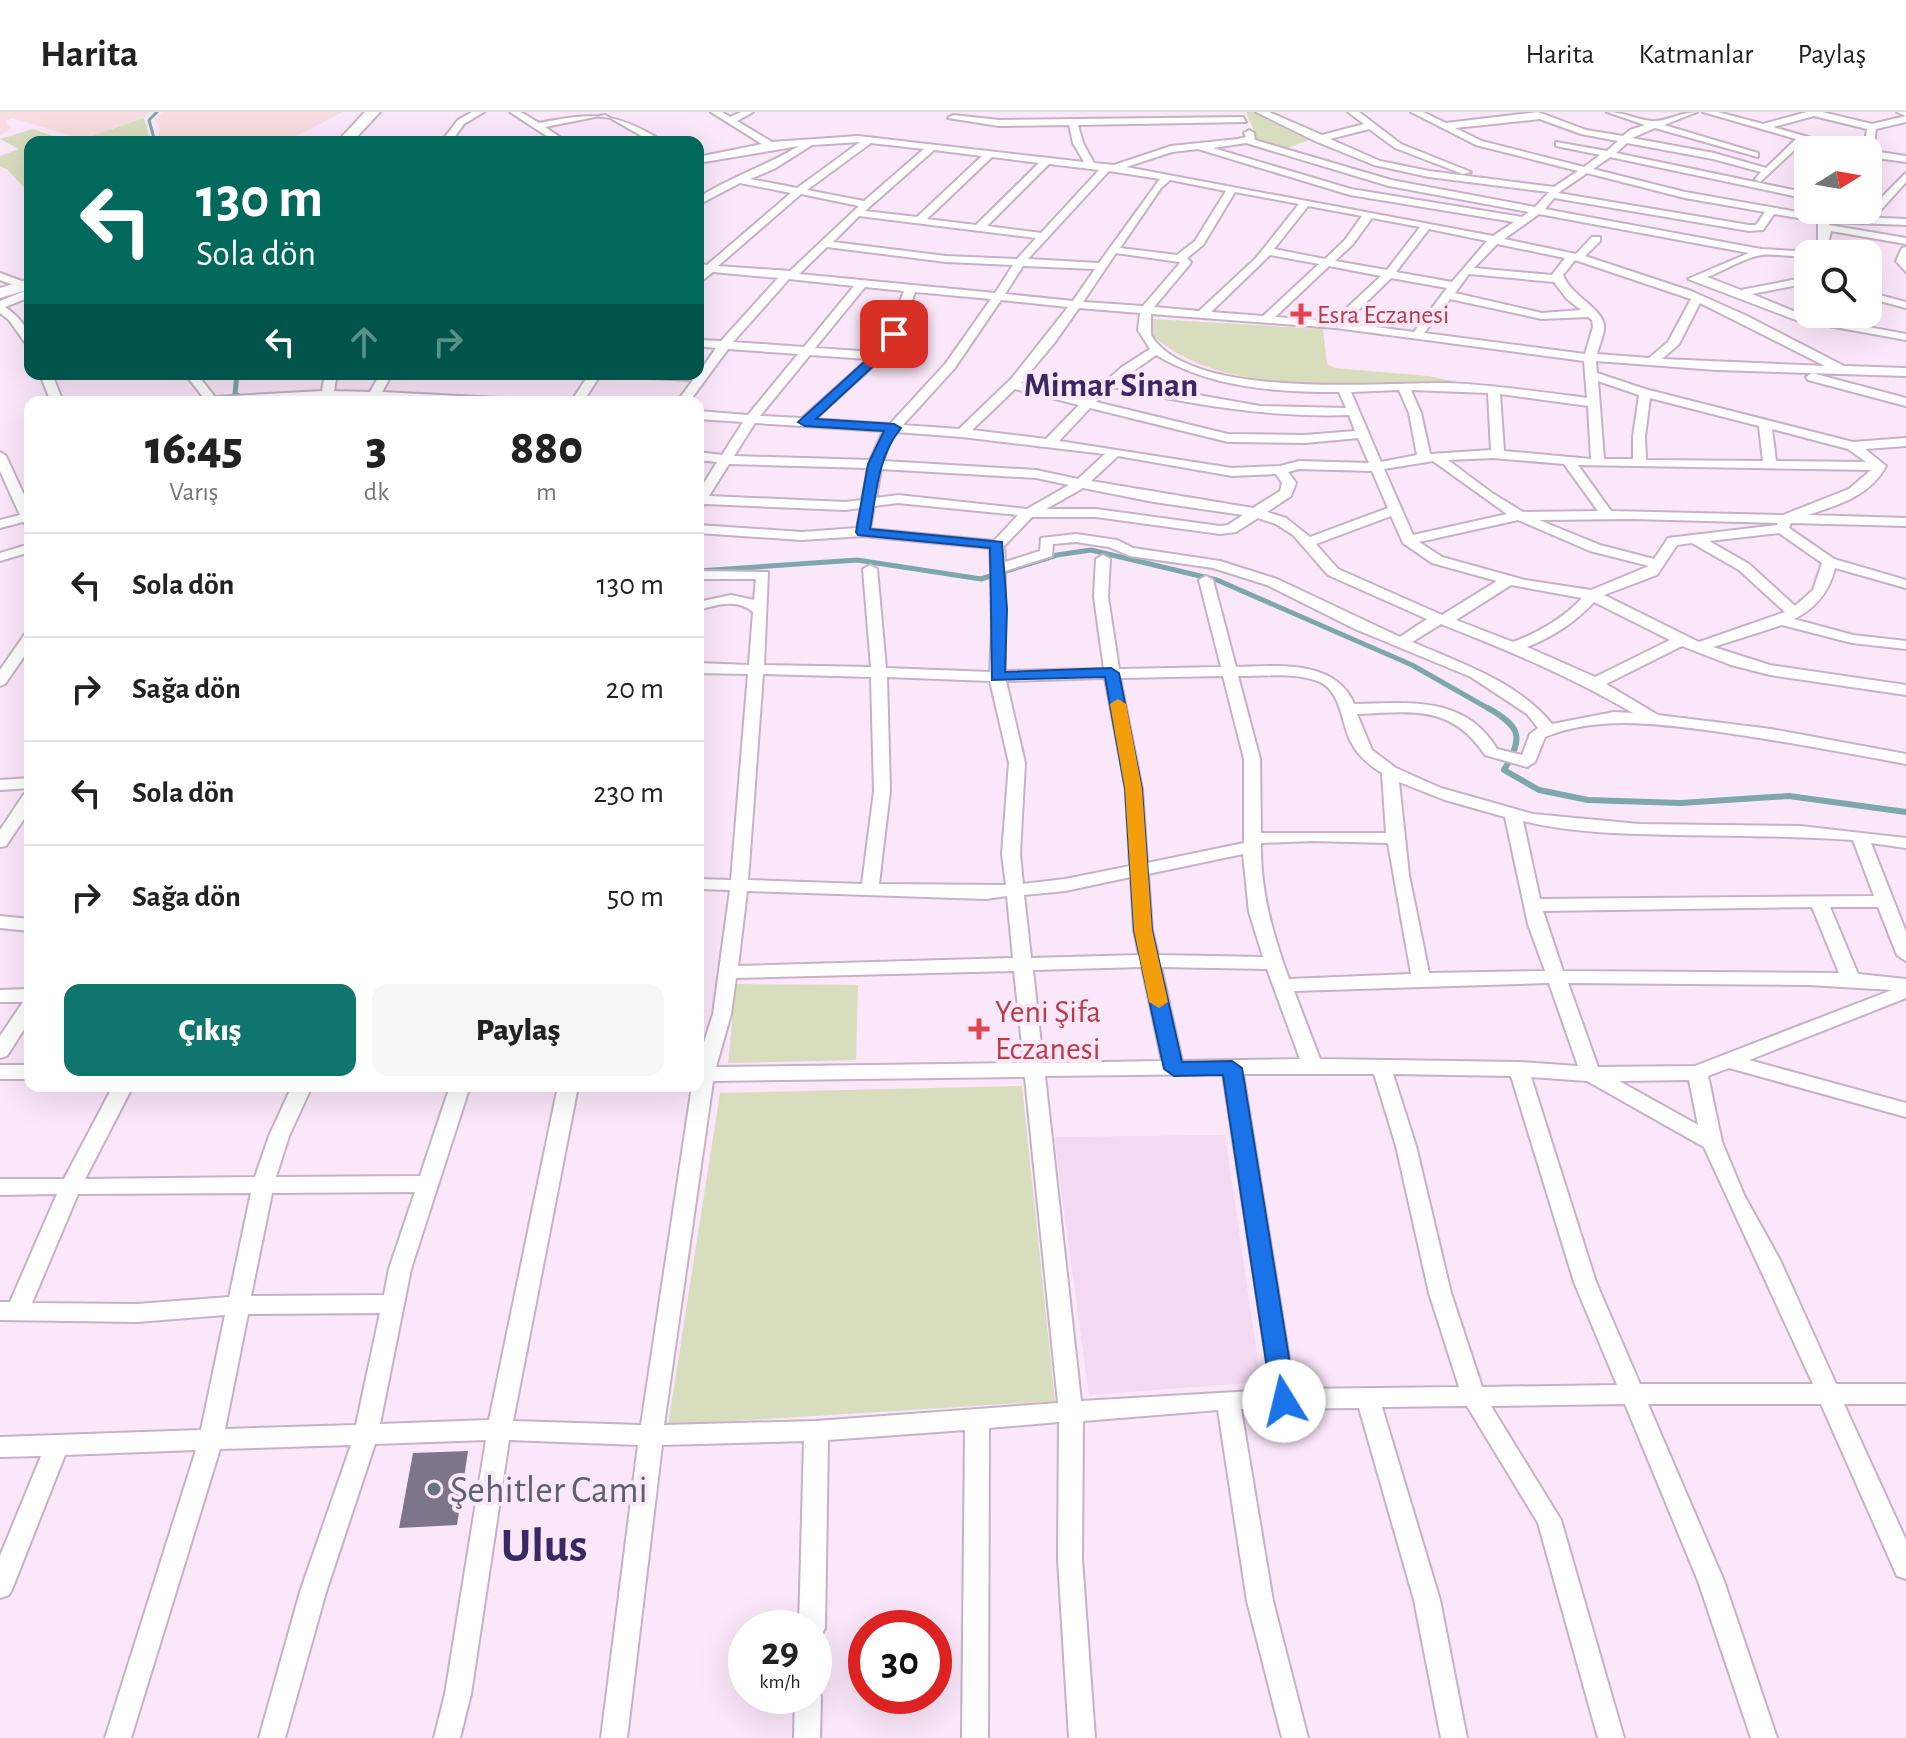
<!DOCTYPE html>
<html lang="tr">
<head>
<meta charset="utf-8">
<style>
	body { margin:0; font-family:"Alegreya Sans",sans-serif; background:#f6f6f6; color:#222; height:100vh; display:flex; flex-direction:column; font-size:30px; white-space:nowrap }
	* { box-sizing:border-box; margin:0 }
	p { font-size:26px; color:#767676 }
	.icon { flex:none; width:44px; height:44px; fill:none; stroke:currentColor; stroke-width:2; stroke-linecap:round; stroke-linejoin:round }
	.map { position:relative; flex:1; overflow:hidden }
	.side { position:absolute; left:24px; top:284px; width:680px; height:696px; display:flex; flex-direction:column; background:#fff; border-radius:16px; box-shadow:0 8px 32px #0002 }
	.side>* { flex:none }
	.guide { position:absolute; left:24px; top:24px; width:680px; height:244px; border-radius:16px; box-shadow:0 8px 32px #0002; background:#00695c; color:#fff; overflow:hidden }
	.needle { width:52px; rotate:79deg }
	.tools { position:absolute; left:1794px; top:24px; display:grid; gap:16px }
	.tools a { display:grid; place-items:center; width:88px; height:88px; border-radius:16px; background:#fff; box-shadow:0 8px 32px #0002; font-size:40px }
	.speed { position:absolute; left:728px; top:1498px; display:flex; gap:16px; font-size:40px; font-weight:700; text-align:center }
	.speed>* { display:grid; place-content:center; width:104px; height:104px; border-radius:50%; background:#fff; box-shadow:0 8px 32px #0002; line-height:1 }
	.speed small { font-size:20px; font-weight:400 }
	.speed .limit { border:12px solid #d22; background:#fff; color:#111 }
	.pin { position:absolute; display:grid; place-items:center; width:68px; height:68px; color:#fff; margin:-34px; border-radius:16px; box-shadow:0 4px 12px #0006 }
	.me { position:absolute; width:88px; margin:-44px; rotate:351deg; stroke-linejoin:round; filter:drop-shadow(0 0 6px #0008) }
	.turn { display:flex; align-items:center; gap:28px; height:168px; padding:0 40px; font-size:36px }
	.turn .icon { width:104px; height:104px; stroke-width:2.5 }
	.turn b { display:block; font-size:56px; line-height:68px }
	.lanes { display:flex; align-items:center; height:76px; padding:0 40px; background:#0003; justify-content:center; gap:40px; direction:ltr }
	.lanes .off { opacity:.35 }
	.eta { display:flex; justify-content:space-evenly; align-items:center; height:136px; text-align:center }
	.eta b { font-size:48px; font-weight:800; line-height:56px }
	.button { display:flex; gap:16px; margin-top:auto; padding:16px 40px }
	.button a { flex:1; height:92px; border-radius:16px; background:#0f766e; color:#fff; font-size:32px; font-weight:800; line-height:92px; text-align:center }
	.button a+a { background:#f6f6f6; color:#222 }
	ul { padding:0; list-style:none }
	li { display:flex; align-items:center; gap:24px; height:104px; padding:0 40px; border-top:2px solid #e0e0e0 }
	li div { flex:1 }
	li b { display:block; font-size:30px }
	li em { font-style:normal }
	header { display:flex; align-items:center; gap:48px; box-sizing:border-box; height:112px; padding:0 40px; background:#fff; border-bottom:2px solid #e0e0e0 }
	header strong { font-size:38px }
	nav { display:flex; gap:44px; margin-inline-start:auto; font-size:28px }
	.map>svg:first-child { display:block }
	.industrial { fill:#f8dde0 }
	.built { fill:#f3d9f1 }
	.green { fill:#d8ddbe }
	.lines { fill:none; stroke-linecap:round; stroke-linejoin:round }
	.stream-far2 { stroke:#7ca7ab; stroke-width:3 }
	.stream-far1 { stroke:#7ca7ab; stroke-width:5 }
	.stream { stroke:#7ca7ab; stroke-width:6 }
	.building { fill:#7d758a }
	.minor-casing { stroke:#c6b2c4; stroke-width:4 }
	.tertiary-casing { stroke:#c6b2c4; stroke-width:4 }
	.primary-casing { stroke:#c6b2c4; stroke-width:4 }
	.minor { fill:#fff; fill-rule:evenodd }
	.tertiary { fill:#fff; fill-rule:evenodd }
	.primary { fill:#fff; fill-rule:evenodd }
	.route { fill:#1a73e8; stroke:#114b97; stroke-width:2 }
	.slow { fill:#f59e0b }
	.health-dot { fill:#e0444e; stroke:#fbe7fa; stroke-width:3 }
	.worship-dot { fill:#6b7280; stroke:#fbe7fa; stroke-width:3 }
	.labels { text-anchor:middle; stroke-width:8; stroke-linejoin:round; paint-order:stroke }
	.far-health-label { font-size:26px; fill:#be3a42; stroke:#fbe7fa; text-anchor:start }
	.health-label { font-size:32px; fill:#be3a42; stroke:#fbe7fa; text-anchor:start }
	.far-district-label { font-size:34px; font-weight:bold; fill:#3a2862; stroke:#fbe7fa }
	.near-worship-label { font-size:38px; fill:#5b616d; stroke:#fbe7fa; text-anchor:start }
	.near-district-label { font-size:48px; font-weight:bold; fill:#3a2862; stroke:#fbe7fa }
</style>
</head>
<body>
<header>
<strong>Harita</strong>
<nav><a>Harita</a><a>Katmanlar</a><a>Paylaş</a></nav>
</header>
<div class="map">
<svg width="1906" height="1626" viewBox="0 0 1906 1626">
	<rect width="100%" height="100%" fill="#fbe7fa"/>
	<path class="industrial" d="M0 0H151L144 6 82 27 12 6 6 9 11 17 0 23Z
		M165 0H343L285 30H158L159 16 154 7Z"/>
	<path class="built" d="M1225 1023 1261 1270 1089 1283 1054 1025Z"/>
	<path class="green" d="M1246 0H1257L1308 26 1307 29 1283 37 1258 29Z
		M144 6 151 30H124L122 27 77 29Z
		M33 17 71 30H30V82L7 57 0 55V44L19 37 0 27Z
		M1153 207 1323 217 1327 252 1335 256 1428 264 1477 274C1379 267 1230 293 1152 223Z
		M736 872 858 873 856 948 728 951Z
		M1022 974 1055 1289 668 1313 720 981Z"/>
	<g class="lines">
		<path class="stream-far2" d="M155 30 149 8 157 0"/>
		<path class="stream-far1" d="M237 262 235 282 250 290
			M698 459 857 448 981 467 1057 443 1091 438 1217 468 1412 553 1491 598"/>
		<path class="stream" d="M1488 596C1521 615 1524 625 1504 658L1539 678 1588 688 1681 691 1789 684 1906 700"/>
	</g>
	<path class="building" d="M468 1339 457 1413 399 1416 413 1341Z"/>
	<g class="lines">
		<g class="minor-casing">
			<path id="minor" d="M472 0H484L464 12 451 30H441L458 8Z
				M510 0H521L539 11C595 0 616 0 664 30H652L605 3 545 15 567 30H556Z
				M711 0H722L730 5 741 0H753L737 9 772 30 858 24 1084 50 1073 31 1069 13 999 14 948 6 953 3 999 8 1243 5 1246 10 1078 13 1083 31 1094 51 1114 53 1171 34 1238 27 1246 25 1244 21 1249 18 1254 21 1255 28 1391 68 1535 95 1549 80 1429 65 1374 53 1315 29 1256 0H1269L1322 23 1364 12 1348 0H1359L1401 32 1471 60 1463 62 1395 36 1369 17 1330 27 1380 49 1429 59 1554 75 1578 59 1476 33 1411 0H1423L1446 11 1538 0 1586 18 1623 24 1630 18 1645 13 1607 0C1624 0 1637 8 1652 9 1666 10 1681 0 1697 0L1664 13 1758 41V45L1655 16 1632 26 1714 41 1766 56 1796 27 1703 0H1718L1763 12 1807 0H1822L1872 12 1906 4V10L1876 17 1873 39 1906 44V50L1868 45V38H1864L1867 17 1814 4 1773 15 1854 38H1838L1804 29 1760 70 1755 67 1761 60 1713 47 1627 31 1616 41 1808 81V87L1610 45 1593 57 1685 80 1815 103 1906 107V113L1829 110V113L1906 126V132L1831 119C1825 157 1788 140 1762 143 1745 145 1724 159 1707 165L1741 178 1808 165V171L1752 182 1803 203 1906 222V228L1796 208 1688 167 1749 141 1539 102 1504 127 1576 142 1592 125H1600V129L1585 144 1691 179 1745 203 1844 254 1906 256V264L1716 258 1596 249 1597 261 1645 277 1853 330 1906 326V334L1865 337 1886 354C1870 384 1838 393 1808 403L1906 406V414L1791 411 1789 416 1834 447 1906 468V476L1835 456C1829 480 1816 496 1794 507L1853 523 1906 529V537L1852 531 1782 513 1713 535 1770 553 1906 573V583L1770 563 1731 553 1682 534 1606 572 1658 603 1771 617 1906 642V652C1842 640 1778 628 1713 619 1657 612 1599 603 1545 625L1535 650 1527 655 1485 643C1451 592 1412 600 1357 602L1372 638 1396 656 1441 676 1533 702 1639 712 1800 714 1906 726V736L1871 731 1906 820V849L1897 843 1878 795H1830L1858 862 1906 867V886L1749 948 1906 991V1005L1729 956 1708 964 1722 1030 1744 1083 1780 1148 1836 1272H1906V1292H1844L1906 1428V1467L1897 1464 1821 1292H1648L1724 1469 1777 1626H1751L1698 1469 1625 1292 1491 1294 1561 1408 1624 1626H1598L1538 1411 1467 1294 1382 1295 1440 1488 1467 1626H1441L1414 1488 1359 1296 1241 1297 1273 1489 1308 1626H1282L1247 1489 1218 1298 1083 1309 1082 1447 1095 1626H1069L1058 1447 1059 1310 989 1316 988 1626H962L965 1318 828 1328 825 1516 821 1524 814 1527V1516H799L804 1329 662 1333 627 1626H601L638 1333 509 1328 471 1582 460 1626H434L445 1582 486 1328 375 1332 326 1480 285 1626H259L300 1480 351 1333 220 1337 131 1626H105L196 1338 65 1343 13 1475 9 1483 0 1486V1444L41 1344 0 1345V1325L201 1318 225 1203 137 1210 0 1208V1190H10L57 1082 0 1083V1067H64L113 974H133L85 1067 255 1065 269 1024 292 974H312L289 1024 276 1065 420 1064 450 974H470L411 1157 380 1312 489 1308 558 974H578L513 1309 641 1313 692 974H698V949L713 902 730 778 698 777V767L731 768 748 562 698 561V551L749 553 753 500C736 486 717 493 698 498V490L731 483 754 488 756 467H698V459L768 460 764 553 871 555 863 457 870 453 877 457 886 556 990 560 993 497 990 436 863 424 802 428 698 421V413L802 420 857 416 861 396 845 398 705 392 698 396V381L717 350 698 348V340L722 343 743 310 698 307V299L748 303 798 242 728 237 689 290H677L693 268 652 266 646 262H698L716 236 698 234V228L721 229 778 166 713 160 698 172V163L702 159 698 158V152L707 153 791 81 740 71 698 93V86C730 65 766 54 799 34L698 51V45L762 32ZM1540 7 1581 22 1618 29 1607 39 1556 30V34L1600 43 1584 55 1482 29 1455 16ZM860 30 797 76 750 67 774 57 812 33ZM871 31 924 37 864 89 807 78ZM1246 31 1389 74 1529 100 1522 105 1351 77 1213 36ZM1198 37 1350 83 1514 110 1493 124 1126 55 1172 40ZM934 38 982 44 917 105 865 99ZM992 45 1039 51 976 113 927 107ZM1049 52 1099 58 1041 121 987 114ZM1109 59 1160 67 1099 151 1028 147ZM1587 61 1685 86 1765 100 1756 113H1749L1558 81ZM1170 68 1226 79 1195 129 1177 143 1120 136 1161 76ZM1235 80 1299 92 1256 146 1199 199 1154 195 1190 152 1191 150 1187 146 1203 133ZM801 82 859 94 790 159 718 154ZM1554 86 1749 119 1763 118 1774 102 1818 109V130L1813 135 1796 139 1761 137 1545 97ZM1308 94 1362 104 1345 128 1325 147 1274 137ZM859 104 1036 126 1017 147 946 144 833 130ZM1372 106 1420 115 1387 158 1335 149 1353 132ZM1429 117 1487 129 1452 170 1396 160ZM1497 132 1565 146 1552 163 1474 156ZM827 135 946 150 1013 153 995 181 799 162ZM1116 141 1179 150 1180 151 1143 194 1083 190ZM1270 143 1319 152 1263 204 1211 200ZM1575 148 1691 187 1668 230 1649 246 1597 242C1599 234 1603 225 1604 217 1607 198 1571 185 1563 163ZM1023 154 1095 157 1073 189 1005 182ZM1329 154 1381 164 1333 209 1275 205ZM1469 162 1554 170 1567 187 1581 198 1542 201 1455 181ZM1391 166 1447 176 1414 220 1345 211ZM789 167 854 174 804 235 733 230ZM865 175 904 179 888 222 875 240 815 236ZM915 180 991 187 946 251 890 312 815 307 882 246 900 222ZM1450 187 1542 207 1588 205 1592 208 1593 215 1585 242 1424 221ZM1001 188 1068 195 1012 266 959 317 903 313 954 257ZM1700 191 1825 254 1662 247 1679 232ZM1079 196 1140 201 1138 218 1150 237 1122 255 1085 287 1021 271 1055 230ZM1151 202 1336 216 1584 249 1587 286C1541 280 1494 273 1448 271 1380 270 1190 289 1151 223ZM810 243 868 247 802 306 760 304ZM1156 243C1212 276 1275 280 1339 280L1346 296 1260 294 1119 269ZM1598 269 1639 283 1633 325V347H1604ZM1112 275C1191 292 1268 306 1349 303L1355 319 1305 323 1228 322 1096 290ZM1015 277 1079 293 1046 327 972 318ZM1399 278 1409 301 1417 343 1381 350 1351 280ZM1411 278 1488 281 1491 338 1430 342 1421 301ZM1500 282 1588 294 1591 347 1504 339ZM1650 286 1759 314 1763 349 1646 348 1645 325ZM1090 296 1228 330 1305 331 1358 326 1369 351 1299 349 1280 354 1232 356 1059 329ZM755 311 883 319 870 348 734 344ZM1772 317 1848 337 1866 350 1776 349ZM896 320 962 325 1105 342 1078 367 1036 358 883 349 891 326ZM1118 344 1232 364 1276 362 1282 371 1280 379 1253 396 1091 369ZM1493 346 1564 352 1598 399 1523 400 1492 381 1448 348ZM1433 349 1507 402 1413 423 1384 357ZM729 352 868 356 862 388 845 390 709 384ZM1578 353 1871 358 1849 377 1783 403 1611 399ZM881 357 1036 366 1069 373 1027 397 898 383 876 386ZM1299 357 1372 359 1388 396 1310 425 1286 406 1267 400 1291 384 1296 371 1288 360ZM1083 376 1154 390 1243 403 1228 413 1220 414 1096 397H1046ZM898 391 1018 403 994 429 870 417 874 394ZM1391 404 1403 431 1432 451 1497 469 1442 503 1338 457 1316 432ZM1096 405 1220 422 1236 420 1258 406 1276 412 1293 423 1328 463 1427 507 1400 525 1277 467 1220 449 1133 436 1117 428 1076 422 1041 426 1040 439 1005 450 1004 434 1032 405ZM1634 407 1778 411 1777 413 1668 426 1654 447 1600 433 1539 408ZM1518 408 1590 439 1649 454 1591 478 1525 468 1442 445 1419 430ZM1779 421 1822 451 1813 478 1795 494 1749 452 1709 429ZM1076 430 1109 435 1130 444 1213 456 1267 473 1355 517 1471 565 1527 602 1538 616 1530 622 1522 643 1497 637C1465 583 1408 591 1354 592 1336 547 1276 554 1236 555L1213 468 1206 464 1199 468 1221 555 1119 557 1108 485 1110 447 1103 443 1096 447 1094 485 1104 557 1005 559V459L1052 444 1053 432ZM1692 431 1739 458 1785 500 1699 530 1604 483 1657 463 1677 433ZM1511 473 1582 486C1565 505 1538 521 1513 530L1456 508ZM1594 490 1670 528 1595 565 1527 535C1551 526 1577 509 1594 490ZM1441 512C1509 539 1570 564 1633 601L1614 600 1552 612C1518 570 1461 551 1412 530ZM763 562 871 565 874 679 862 772 748 768ZM1223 564 1244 647V731L1147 751 1142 677 1120 566ZM1238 564C1263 564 1297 560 1320 570 1342 581 1341 611 1351 630 1358 644 1369 653 1382 661L1386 721H1261L1260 647ZM887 565 990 569 1009 651 1002 742 1006 773 879 772 890 679ZM1105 566 1126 677 1130 754 1065 767 1023 772 1020 742 1025 651 1006 569ZM1399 670 1445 688 1505 705 1528 812 1545 859 1429 861 1409 763ZM1523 709C1572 721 1625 722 1675 723 1735 724 1794 724 1853 728L1874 784 1540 787ZM1313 729 1388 731 1411 862 1289 867C1273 823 1260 779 1261 731ZM1243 742 1249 800 1263 845 1158 843 1152 818 1148 762ZM1131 765 1134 818 1139 843 1031 846 1024 783 1065 779ZM747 779 986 787 1007 784 1013 846 738 854ZM1812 795 1839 861 1563 859 1543 799ZM1142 855 1162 949 1043 951 1033 858ZM1161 855 1267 857 1300 947 1182 949ZM1014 859 1024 951 716 955 731 902 736 866ZM1549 871 1578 954 1519 950 1320 947 1294 879ZM1568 871 1809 873 1892 878 1695 954 1598 955ZM1223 962 1271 1278 1081 1289 1045 964ZM1243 962H1374L1396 1034 1429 1181 1459 1275 1294 1277ZM1393 962 1511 964 1574 1170 1617 1273 1482 1275 1451 1181 1416 1034ZM1025 965 1058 1291 816 1309 664 1313 713 969ZM1531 965 1587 969 1704 1035 1813 1272H1640L1596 1170ZM1689 968 1698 1013 1619 969ZM415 1080 389 1157 384 1183 251 1184 272 1081ZM251 1081 229 1185 137 1192 32 1191 78 1082ZM380 1201 356 1313 225 1317 248 1202Z
				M1906 61V70L1880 99H1872V95Z
				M1906 135V160L1896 149 1902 136Z
				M0 161 30 172V185L5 195C19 205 30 216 30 233L26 232 9 208 0 201V189L27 178 0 168Z
				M1868 180 1906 190V196L1868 186Z
				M1812 261 1906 286V294L1808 268 1806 265Z
				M40 262H52L63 290H51Z
				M185 262H197L215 285 322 279 324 267 321 262H333L336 267 334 279 370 280 380 262H392L382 280 498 286 504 290 376 287 363 290V287L207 290Z
				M589 262H601L583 290H571Z
				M0 340 6 344 30 396V415L23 410 0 416V408L20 403 0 359Z
				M30 432V440L0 449V441Z
				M30 521V536L5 572 0 574V558L25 522Z
				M30 666V676L0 678V668Z
				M30 681V698L6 734 0 735V718L24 682Z
				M0 804 30 807V819L0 816Z
				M30 877V908L7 944 0 946V924L23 890H0V878Z
				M0 953H30V967H0Z
				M814 1574 821 1584 820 1626H794L795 1584H814Z"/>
		</g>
		<g class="tertiary-casing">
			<path id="tertiary" d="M1897 0H1906V4Z"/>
		</g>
		<g class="primary-casing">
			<path id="primary" d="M365 0H380L352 30H337Z
				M30 167V177L0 186V176Z"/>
		</g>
		<use href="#minor" class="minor"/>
		<use href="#tertiary" class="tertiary"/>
		<use href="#primary" class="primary"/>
	</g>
	<path class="route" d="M890 219 900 222 882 246 816 307 894 312 901 316C878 343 876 383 870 417L1002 430 1007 497 1005 560 1111 556 1119 561 1142 677 1152 818 1182 950 1232 949 1242 956 1296 1289 1293 1296 1284 1299 1276 1296 1272 1289 1223 963 1174 964 1164 957 1134 818 1125 677 1105 565 992 568 990 436 858 423 856 420 868 352 884 319 805 314 798 310 874 241Z"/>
	<path class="slow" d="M1118 587 1126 592 1142 677 1152 818 1168 890 1159 896 1149 890 1134 818 1125 677 1110 592Z"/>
	<g class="health-dot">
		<path d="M1297 190h8v8h8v8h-8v8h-8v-8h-8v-8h8z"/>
		<path d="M975 905h8v8h8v8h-8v8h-8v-8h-8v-8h8z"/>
	</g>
	<circle class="worship-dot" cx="434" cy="1377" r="8"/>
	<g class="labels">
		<g class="far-health-label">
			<text x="1317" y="211">Esra Eczanesi</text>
		</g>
		<g class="health-label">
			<text x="995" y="910">Yeni Şifa<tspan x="995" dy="37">Eczanesi</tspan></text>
		</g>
		<g class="far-district-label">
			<text x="1111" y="284">Mimar Sinan</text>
		</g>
		<g class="near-worship-label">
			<text x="450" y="1390">Şehitler Cami</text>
		</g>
		<g class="near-district-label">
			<text x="544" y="1449">Ulus</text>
		</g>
	</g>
</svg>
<div class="tools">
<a><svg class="needle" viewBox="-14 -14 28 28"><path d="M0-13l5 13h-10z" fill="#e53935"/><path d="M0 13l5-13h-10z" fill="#767676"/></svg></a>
<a><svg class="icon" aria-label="search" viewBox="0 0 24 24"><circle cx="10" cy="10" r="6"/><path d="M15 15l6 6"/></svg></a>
</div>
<div class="speed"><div>29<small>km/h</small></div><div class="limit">30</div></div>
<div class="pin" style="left:894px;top:222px;background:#d93025"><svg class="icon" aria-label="arrive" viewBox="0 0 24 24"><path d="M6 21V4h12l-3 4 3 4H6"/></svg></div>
<svg class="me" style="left:1284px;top:1289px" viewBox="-20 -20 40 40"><circle r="19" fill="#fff"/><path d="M0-13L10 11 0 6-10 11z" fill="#1a73e8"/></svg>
<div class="guide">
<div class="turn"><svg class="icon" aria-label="left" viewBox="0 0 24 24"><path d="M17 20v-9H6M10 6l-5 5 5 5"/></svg><div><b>130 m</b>Sola dön</div></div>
<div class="lanes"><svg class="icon" aria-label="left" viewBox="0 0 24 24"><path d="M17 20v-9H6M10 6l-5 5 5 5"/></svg><svg class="icon off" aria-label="ahead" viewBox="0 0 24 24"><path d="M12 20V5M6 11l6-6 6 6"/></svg><svg class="icon off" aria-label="right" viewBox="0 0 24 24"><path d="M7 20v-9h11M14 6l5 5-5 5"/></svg></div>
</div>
<section class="side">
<div class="eta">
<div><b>16:45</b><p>Varış</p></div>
<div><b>3</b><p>dk</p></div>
<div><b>880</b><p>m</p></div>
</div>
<ul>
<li><svg class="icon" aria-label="left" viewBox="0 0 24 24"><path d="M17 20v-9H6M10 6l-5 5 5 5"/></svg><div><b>Sola dön</b></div><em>130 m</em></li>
<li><svg class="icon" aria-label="right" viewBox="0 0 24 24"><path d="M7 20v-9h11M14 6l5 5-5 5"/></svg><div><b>Sağa dön</b></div><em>20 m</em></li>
<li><svg class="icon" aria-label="left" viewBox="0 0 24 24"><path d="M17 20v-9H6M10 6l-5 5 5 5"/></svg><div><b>Sola dön</b></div><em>230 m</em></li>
<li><svg class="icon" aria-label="right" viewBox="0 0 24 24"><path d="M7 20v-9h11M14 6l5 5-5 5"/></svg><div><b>Sağa dön</b></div><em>50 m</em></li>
</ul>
<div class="button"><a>Çıkış</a><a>Paylaş</a></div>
</section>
</div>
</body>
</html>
